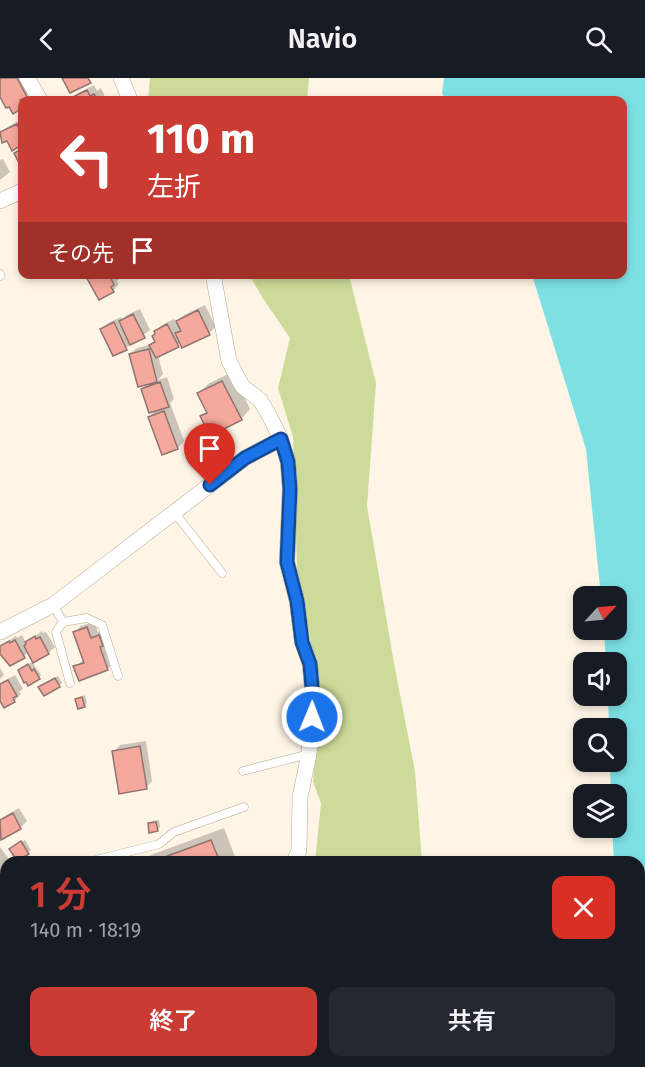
<!DOCTYPE html>
<html lang="ja">
<head>
<meta charset="utf-8">
<style>
	body { margin:0; font-family:"Fira Sans","Noto Sans JP",sans-serif; background:#242831; color:#f1f3f6; height:100vh; display:flex; flex-direction:column; font-size:22px; white-space:nowrap }
	* { box-sizing:border-box; margin:0 }
	p { font-size:20px; color:#9ea1a6 }
	.icon { flex:none; width:33px; height:33px; fill:none; stroke:currentColor; stroke-width:2; stroke-linecap:round; stroke-linejoin:round }
	.map { position:relative; flex:1; overflow:hidden }
	.side { position:absolute; left:0px; top:778px; width:645px; height:212px; display:flex; flex-direction:column; background:#171b24; border-radius:18px 18px 0 0; box-shadow:0 3px 9px #0003 }
	.side>* { flex:none }
	.top-card { position:absolute; left:18px; top:18px; width:609px; height:183px; border-radius:12px; box-shadow:0 3px 9px #0003; background:#ca3c33; color:#fff; overflow:hidden }
	.needle { width:39px; rotate:64deg }
	.fabs { position:absolute; left:573px; top:508px; display:grid; gap:12px }
	.fabs a { display:grid; place-items:center; width:54px; height:54px; border-radius:12px; background:#171b24; box-shadow:0 3px 9px #0003; font-size:30px }
	.pin { position:absolute; display:grid; place-items:center; width:51px; height:51px; color:#fff; margin:-62px -26px; border-radius:50% 50% 50% 0; rotate:-45deg; box-shadow:0 0 6px #0007 }
	.pin .icon { rotate:45deg }
	.me { position:absolute; width:66px; margin:-33px; rotate:1deg; stroke-linejoin:round; filter:drop-shadow(0 0 4px #0008) }
	.turn { display:flex; align-items:center; gap:21px; height:126px; padding:0 30px; font-size:27px }
	.turn .icon { width:78px; height:78px; stroke-width:2.5 }
	.turn b { display:block; font-size:42px; line-height:51px }
	.then { display:flex; align-items:center; height:57px; padding:0 30px; background:#0003; gap:12px; font-size:22px }
	.round { display:grid; place-items:center; flex:none; width:63px; height:63px; border-radius:12px; background:#242831 }
	.summary { display:flex; align-items:center; justify-content:space-between; height:102px; padding:0 30px }
	h1 { font-size:36px; font-weight:600; line-height:45px; color:#ca3c33 }
	.button { display:flex; gap:12px; margin-top:auto; padding:12px 30px }
	.button a { flex:1; height:69px; border-radius:12px; background:#ca3c33; color:#fff; font-size:24px; font-weight:600; line-height:69px; text-align:center }
	.button a+a { background:#242831; color:#f1f3f6 }
	header { display:flex; justify-content:space-between; align-items:center; height:78px; padding:0 30px; background:#171b24; font-size:27px; font-weight:600 }
	.map>svg:first-child { display:block }
	.green { fill:#ccdb99 }
	.water { fill:#7de1e4 }
	.shadow { fill:#0003 }
	.building { fill:#f5a89c; stroke:#90736e; stroke-width:1.5 }
	.lines { fill:none; stroke-linecap:round; stroke-linejoin:round }
	.lane-casing { stroke:#b6a78e; stroke-width:9 }
	.street-casing { stroke:#b6a78e; stroke-width:16 }
	.secondary-casing { stroke:#b6a78e; stroke-width:22 }
	.lane { stroke:#fff; stroke-width:8 }
	.street { stroke:#fff; stroke-width:15 }
	.secondary { stroke:#fff; stroke-width:21 }
	.route-casing { stroke:#114b97; stroke-width:15 }
	.route { stroke:#1a73e8; stroke-width:10 }
</style>
</head>
<body>
<header><svg class="icon" aria-label="back" viewBox="0 0 24 24"><path d="M15 5l-7 7 7 7"/></svg>Navio<svg class="icon" aria-label="search" viewBox="0 0 24 24"><circle cx="10" cy="10" r="6"/><path d="M15 15l6 6"/></svg></header>
<div class="map">
<svg width="645" height="989" viewBox="0 0 645 989">
	<rect width="100%" height="100%" fill="#fff5e6"/>
	<path class="green" d="M150 0H309L307 22H148Z
		M249 197H349L376 305 367 428 395 591 415 693 422 784H315L321 725 313 704 319 606 297 491 293 359 278 310 290 260 264 222Z"/>
	<path class="water" d="M444 0H645V989H614V984H639V784H614L612 750H616V717H611L610 684H616V651H609L608 618H616V585H606L604 552H616V519H601L586 371 532 197 622 196V22H446L442 15Z"/>
	<path class="shadow" d="M0 0H26L32 11 27 17 30 22H22V29L13 34 0 16Z
		M94 7 97 13 101 10 106 21 105 22H72L78 15Z
		M22 41V66L13 71 7 61 3 63 0 55 6 50Z
		M3 81 10 94 0 102V82Z
		M88 196H118L120 200 117 203 119 206 113 213Z
		M205 227 216 249 209 255 183 268 181 264 158 278 163 296 158 302 167 299 174 321 170 325 184 363 178 370 163 375 149 339 158 330 142 311 149 305 130 276 137 270 152 266 156 262V253L162 247 174 241 176 245 184 237Z
		M140 231 150 252 126 270 102 251 108 245 121 239 122 242 127 237Z
		M232 294 250 331 241 341 202 338 208 333 199 315 208 306Z
		M94 544 98 554 105 552 114 585 107 591 75 589 84 581 75 554 81 548Z
		M42 553 43 555 46 554 55 569 48 575 29 574 24 578 0 573V569L16 558 17 560 22 557 26 565Z
		M32 584 41 597 39 600 23 589Z
		M0 590 4 597 0 601Z
		M15 597 23 611 19 614 21 616 14 623 0 619V605Z
		M58 598 62 605 59 608 40 609Z
		M85 617 87 625 84 628 76 622Z
		M146 663 152 703 146 710 114 673 120 667Z
		M19 730 27 743 21 749 2 760 0 756V741Z
		M159 742 160 749 157 752 149 746 152 743Z
		M224 750 237 784H132Z
		M25 762 31 772 18 781 14 768Z
		M0 769 11 784H6V789L0 794Z"/>
	<path class="building" d="M2 0H17L27 19 20 22 22 30 13 36 9 29 6 30 0 19V1Z
		M62 0H88L91 5 70 15Z
		M87 12 90 18 94 16 98 22H70L69 21Z
		M17 46 22 57 20 58 22 67 12 73 7 63 2 65 0 54Z
		M22 71V91L14 75Z
		M87 196H109L114 207 111 209 114 214 99 222 85 197Z
		M198 232 210 257 182 270 175 255 181 253 176 243Z
		M133 236 145 260 130 267 119 243Z
		M114 244 127 272 113 278 100 251Z
		M167 246 179 269 156 280 149 267 155 264 152 258 155 256 154 253Z
		M149 271 157 304 138 309 129 276Z
		M222 303 242 342 210 358 200 338 207 335 197 315Z
		M160 304 169 329 149 335 141 311Z
		M164 333 178 371 162 377 148 339Z
		M87 549 91 560 99 557 103 568 100 569 108 592 79 603 73 588 84 585 73 554Z
		M35 558 36 561 40 559 49 576 33 585 24 568 26 566 25 564Z
		M15 562 25 580 10 588 0 576V568L9 563 10 565Z
		M28 586 32 593 34 591 40 601 28 608 26 604 24 605 18 592Z
		M55 600 60 609 44 618 38 609Z
		M8 602 17 618 13 620 15 624 4 630 0 623V606Z
		M82 619 85 629 78 631 75 621Z
		M140 668 147 711 119 716 112 673Z
		M13 735 21 751 1 762 0 742Z
		M156 744 158 753 149 755 148 745Z
		M211 762 220 784H151Z
		M21 763 29 776 17 783 9 771Z
		M6 805V829L0 821V810Z
		M3 923 6 925V960L0 956V928Z
		M42 984H76L72 989H48Z"/>
	<g class="lines">
		<g class="lane-casing">
			<path id="lane" d="M0 196V198
				M174 434 222 495
				M53 527 63 544 87 540 102 547 118 598
				M63 544 56 554 70 605
				M243 693 309 676
				M88 784 159 766 174 754 244 729
				M0 842 6 838"/>
		</g>
		<g class="street-casing">
			<path id="street" d="M27 0 40 22
				M121 0 130 22
				M0 123 22 113
				M213 196 229 283 242 308 260 322 269 337 281 361 288 384 290 411 287 484 297 523 302 563 310 586 313 620 309 676 300 719 299 772 294 784
				M0 554 53 527 245 380 281 361
				M97 989 102 984"/>
		</g>
		<g class="secondary-casing">
			<path id="secondary" d="M0 904 6 908
				M286 984 293 989"/>
		</g>
		<use href="#lane" class="lane"/>
		<use href="#street" class="street"/>
		<use href="#secondary" class="secondary"/>
	</g>
	<g class="lines">
		<g class="route-casing">
			<path id="route" d="M210 407 245 380 281 361 288 384 290 411 287 484 297 523 302 564 310 586 313 620 312 639"/>
		</g>
		<use href="#route" class="route"/>
	</g>
</svg>
<div class="fabs">
<a><svg class="needle" viewBox="-14 -14 28 28"><path d="M0-13l5 13h-10z" fill="#e53935"/><path d="M0 13l5-13h-10z" fill="#9ea1a6"/></svg></a>
<a><svg class="icon" aria-label="sound" viewBox="0 0 24 24"><path d="M4 9h4l5-4v14l-5-4H4zM17 9q2 3 0 6"/></svg></a>
<a><svg class="icon" aria-label="search" viewBox="0 0 24 24"><circle cx="10" cy="10" r="6"/><path d="M15 15l6 6"/></svg></a>
<a><svg class="icon" aria-label="layers" viewBox="0 0 24 24"><path d="M12 4l9 5-9 5-9-5zM3 14l9 5 9-5"/></svg></a>
</div>
<div class="pin" style="left:210px;top:407px;background:#d93025"><svg class="icon" aria-label="arrive" viewBox="0 0 24 24"><path d="M6 21V4h12l-3 4 3 4H6"/></svg></div>
<svg class="me" style="left:312px;top:639px" viewBox="-20 -20 40 40"><circle r="17" fill="#1a73e8" stroke="#fff" stroke-width="3"/><path d="M0-11L8 9 0 5-8 9z" fill="#fff"/></svg>
<div class="top-card">
<div class="turn"><svg class="icon" aria-label="left" viewBox="0 0 24 24"><path d="M17 20v-9H6M10 6l-5 5 5 5"/></svg><div><b>110 m</b>左折</div></div>
<div class="then">その先<svg class="icon" aria-label="arrive" viewBox="0 0 24 24"><path d="M6 21V4h12l-3 4 3 4H6"/></svg></div>
</div>
<section class="side">
<div class="summary"><div><h1>1 分</h1><p>140 m · 18:19</p></div><a class="round" style="background:#d93025;color:#fff"><svg class="icon" aria-label="close" viewBox="0 0 24 24"><path d="M6 6l12 12M18 6L6 18"/></svg></a></div>
<div class="button"><a>終了</a><a>共有</a></div>
</section>
</div>
</body>
</html>
